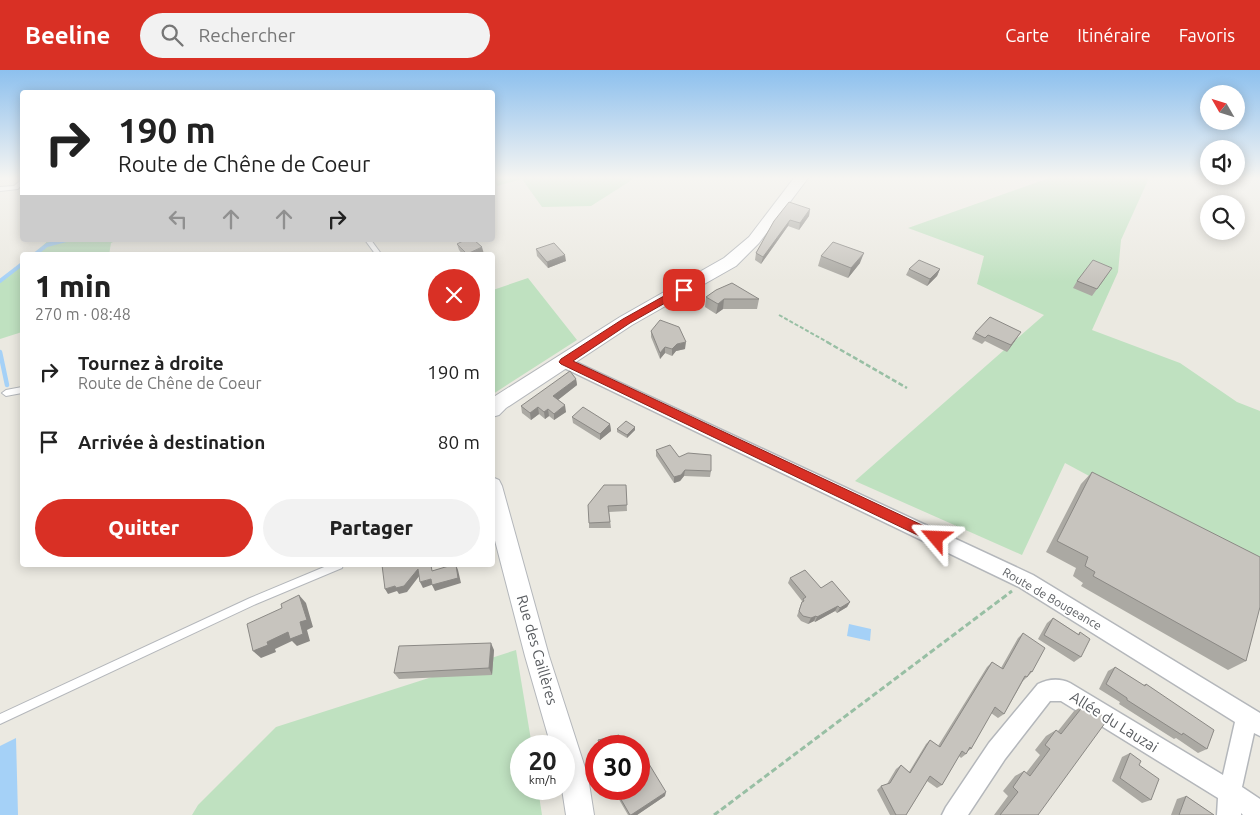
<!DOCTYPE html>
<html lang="fr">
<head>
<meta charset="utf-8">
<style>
	body { margin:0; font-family:Ubuntu,sans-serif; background:#f2f2f2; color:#222; height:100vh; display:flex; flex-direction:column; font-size:19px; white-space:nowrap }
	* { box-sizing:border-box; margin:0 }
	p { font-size:16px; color:#767676 }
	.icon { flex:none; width:28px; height:28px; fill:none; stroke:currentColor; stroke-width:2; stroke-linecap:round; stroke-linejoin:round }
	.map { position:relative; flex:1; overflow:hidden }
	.details { position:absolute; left:20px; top:182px; width:475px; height:315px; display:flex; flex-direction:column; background:#fff; border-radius:5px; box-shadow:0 2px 12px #0003 }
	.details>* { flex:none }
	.guide { position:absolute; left:20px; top:20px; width:475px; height:152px; border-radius:5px; box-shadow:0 2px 12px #0003; background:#fff; color:#222; overflow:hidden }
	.needle { width:32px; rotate:309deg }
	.tools { position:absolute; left:1200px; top:15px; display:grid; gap:10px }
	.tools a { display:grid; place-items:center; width:45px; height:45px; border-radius:50%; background:#fff; box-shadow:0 2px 12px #0003; font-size:25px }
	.speed { position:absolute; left:510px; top:665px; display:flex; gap:10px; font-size:25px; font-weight:700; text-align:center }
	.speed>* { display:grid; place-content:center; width:65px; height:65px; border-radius:50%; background:#fff; box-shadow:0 2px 12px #0003; line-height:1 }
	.speed small { font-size:12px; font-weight:400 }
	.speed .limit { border:8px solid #d22; background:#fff; color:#111 }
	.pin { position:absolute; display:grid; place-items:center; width:42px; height:42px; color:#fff; margin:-21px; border-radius:10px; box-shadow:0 2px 8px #0006 }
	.me { position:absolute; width:55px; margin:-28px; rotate:296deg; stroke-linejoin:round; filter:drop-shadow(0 0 4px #0008) }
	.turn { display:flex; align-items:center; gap:18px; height:105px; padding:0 15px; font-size:22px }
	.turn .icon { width:65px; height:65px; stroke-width:2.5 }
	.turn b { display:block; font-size:35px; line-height:42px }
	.lanes { display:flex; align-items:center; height:48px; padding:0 15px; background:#0003; justify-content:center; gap:25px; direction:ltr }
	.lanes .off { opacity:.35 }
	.round { display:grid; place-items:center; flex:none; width:52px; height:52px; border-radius:26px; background:#f2f2f2 }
	.overview { display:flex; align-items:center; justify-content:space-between; height:85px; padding:0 15px }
	h1 { font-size:30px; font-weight:800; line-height:38px }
	.button { display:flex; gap:10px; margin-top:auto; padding:10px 15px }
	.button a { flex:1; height:58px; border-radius:30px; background:#d93025; color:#fff; font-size:20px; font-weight:800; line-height:58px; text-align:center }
	.button a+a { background:#f2f2f2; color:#222 }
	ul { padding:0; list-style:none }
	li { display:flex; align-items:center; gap:15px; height:70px; padding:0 15px }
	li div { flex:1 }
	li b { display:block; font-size:19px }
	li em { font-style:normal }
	header { display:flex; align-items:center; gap:30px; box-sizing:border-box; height:70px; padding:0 25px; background:#d93025; color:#fff }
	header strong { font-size:24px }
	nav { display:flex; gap:28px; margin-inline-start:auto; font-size:18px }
	.search { width:350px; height:45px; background:#f2f2f2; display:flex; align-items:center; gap:12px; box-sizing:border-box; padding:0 18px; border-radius:28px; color:#767676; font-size:19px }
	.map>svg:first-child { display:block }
	.green { fill:#bfe1c0 }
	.water { fill:#a5d1f7 }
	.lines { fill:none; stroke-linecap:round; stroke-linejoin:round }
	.stream-far1 { stroke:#a5d1f7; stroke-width:4 }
	.stream { stroke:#a5d1f7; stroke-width:4.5 }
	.service-casing { stroke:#b4b7bb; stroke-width:2 }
	.minor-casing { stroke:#b4b7bb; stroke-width:3 }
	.tertiary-casing { stroke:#b4b7bb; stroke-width:2 }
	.path-far2 { stroke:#98bfa4; stroke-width:2; stroke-dasharray:4 2; stroke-linecap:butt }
	.path-far1 { stroke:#98bfa4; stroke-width:2.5; stroke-dasharray:5 2.5; stroke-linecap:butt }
	.path { stroke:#98bfa4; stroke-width:3; stroke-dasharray:6 3; stroke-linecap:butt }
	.service { fill:#fff; fill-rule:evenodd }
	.minor { fill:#fff; fill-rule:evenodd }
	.tertiary { fill:#fff; fill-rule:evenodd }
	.wall { fill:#aba9a3 }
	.shaded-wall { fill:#8b8985 }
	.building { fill:#c7c4be; stroke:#8b8985 }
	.route { fill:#d93025; stroke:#8d1f18 }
	.labels { text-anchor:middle; stroke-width:4; stroke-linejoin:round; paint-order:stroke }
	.street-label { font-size:12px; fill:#5a5d61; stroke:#fff }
	.near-street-label { font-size:15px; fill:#5a5d61; stroke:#fff }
</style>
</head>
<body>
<header>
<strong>Beeline</strong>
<div class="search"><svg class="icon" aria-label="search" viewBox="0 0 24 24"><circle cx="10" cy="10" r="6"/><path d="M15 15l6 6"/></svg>Rechercher</div>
<nav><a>Carte</a><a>Itinéraire</a><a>Favoris</a></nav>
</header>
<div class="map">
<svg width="1260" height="745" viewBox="0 0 1260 745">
	<rect width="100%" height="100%" fill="#ebe9e1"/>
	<path class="green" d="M493 108H635L591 136 542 137 522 109 497 116Z
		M1049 108H1149L1121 170 1118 202 1092 260 1180 293 1237 332 1260 341V498L1065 393 1022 485 855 411 1044 245 977 214 984 186 908 158Z
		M49 170H117L111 173 109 185H32Z
		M22 193V262L0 269V213Z
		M528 208 577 270 493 324V220Z
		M516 580 532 676H521V719H538L542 745H192L198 735 276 657Z"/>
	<path class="water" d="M849 554 871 559 870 571 847 566Z
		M16 668 18 745H0V676Z"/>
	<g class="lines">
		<path class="stream-far1" d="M34 185 47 175 66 170
			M0 211 22 194"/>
		<path class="stream" d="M0 282 7 315"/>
		<g class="service-casing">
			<path id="service" d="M20 111H22V114L18 119 0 121V117L14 116Z
				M365 170H371L382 185H376Z
				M22 317V323L6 326 2 323 6 320Z
				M329 495H343L342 498 256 534 0 654V644L250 528Z"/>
		</g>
		<g class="minor-casing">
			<path id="minor" d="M565 287 1033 505 1260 643V666L1254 663 1242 717 1260 729V745H1243L1241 743V745H1217L1218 728 1061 631H1050L1005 689 968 745H942L946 737 989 673 1038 614C1048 609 1060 608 1070 613L1223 705 1235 652 1019 517 560 296 558 292 560 288Z"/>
		</g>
		<g class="tertiary-casing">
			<path id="tertiary" d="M794 108H808L759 173 736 196 632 255 506 338 499 345 492 347V328L620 247 724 188 749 167Z
				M492 407 499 410 502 416 549 586 588 707 594 745H566L562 719H564V676H551L525 586 492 459Z"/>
		</g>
		<path class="path-far2" d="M779 245 829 273"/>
		<path class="path-far1" d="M827 272 907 318"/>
		<path class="path" d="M714 745 1012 521"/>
		<use href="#service" class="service"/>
		<use href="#minor" class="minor"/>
		<use href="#tertiary" class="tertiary"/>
	</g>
	<path class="wall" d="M810 139 809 146 799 160 788 156 761 194 755 190 756 183 774 151Z
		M457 174 484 184 482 185H463L459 180Z
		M536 179 566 191 548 198 537 186Z
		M821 186 860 193 848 208 818 196Z
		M1112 198 1092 226 1073 218 1077 211Z
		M909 199H940L937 206 927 216 906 205Z
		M706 227 759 229 757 239H723L716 244 705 237Z
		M651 261 685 279 676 281 672 286 665 283 660 289 651 267Z
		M975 263 1017 268 1007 282 985 271 982 274 972 269Z
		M576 309 577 315 558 330 566 342 554 350 549 346 545 349 539 344 531 350 522 343 521 336Z
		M572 347 610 354 611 361 600 370 573 353Z
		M617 359 635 360 627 368 617 362Z
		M656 380 679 387 711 401 710 407 684 406 680 411 674 413 656 386Z
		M1092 402 1246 591 1228 600 1081 516 1083 513 1073 506 1076 498 1046 482 1081 414Z
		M626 415 627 441 609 442 611 458H589V453Z
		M790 508 821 518 850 532 847 537 837 543 835 541 815 552 814 551 808 554 801 551 797 546 802 531 788 513Z
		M1053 548 1078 564 1080 562 1081 587 1074 592 1038 569 1047 553Z
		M1023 563 1032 602 1023 611 1004 644 998 648 991 643 971 679 968 681 966 684 961 688 959 686 942 715 937 718 927 711 906 745H890L877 720 881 716 887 714 896 699 901 695 909 702 926 674 930 670 938 676 987 597 992 592 1001 598 1018 568Z
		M494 580 492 605 399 609 394 603Z
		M1115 597 1143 615 1146 614 1207 679 1198 683 1176 668 1174 669 1119 634 1120 632 1099 619 1108 601Z
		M1084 635 1038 745H994L1008 726 1003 721 1015 706 1024 701 1026 703 1040 685 1035 680 1046 666 1056 660 1058 661 1074 641Z
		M1130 683 1151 730 1142 733 1112 711 1122 687Z
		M613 719H639L665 726 637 745H628Z
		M1186 726 1214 745H1171L1177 729Z"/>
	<path class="shaded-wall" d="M810 139 809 146 799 160 800 153Z
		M790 150 788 156 761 194 763 187Z
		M482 177 484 184 482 185H468L467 184Z
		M864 183 860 193 848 208 851 198Z
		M565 185 566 191 548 198 547 192Z
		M940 199 937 206 927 216 930 209Z
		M724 229 723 239 716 244 718 234Z
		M1021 262 1017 268 1007 282 1011 275Z
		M686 272 685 279 676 281 672 286V279L677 274Z
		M665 277V283L660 289V283Z
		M576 309 577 315 554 333 553 326Z
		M565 335 566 342 554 350V344Z
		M538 337 539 344 531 350 530 343Z
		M548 339 549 346 545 349 544 342Z
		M610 354 611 361 600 370V364Z
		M635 357V360L627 368V365Z
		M685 400 684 406 680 411 674 413V407Z
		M456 495 458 500 461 513 435 521 432 515Z
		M418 499 420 505 407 522 399 524 397 521 388 524 385 519 395 516Z
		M431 509 434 514 423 518 420 512Z
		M299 525 306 533 313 557 307 560 310 571 297 576 292 571 275 579 276 582 261 588 253 581 267 572 300 552Z
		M850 532 847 537 837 543 840 538Z
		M838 536 835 541 815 552 817 547Z
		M816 546 814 551 808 554 811 548Z
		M491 573 494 580 492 605 489 598Z
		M666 722 665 726 637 745H631Z"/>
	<path class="building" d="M789 132 810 139 800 153 790 150 763 187 756 183 774 151Z
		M465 170H474L482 177 467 184 457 174Z
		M833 172 864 183 851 198 821 186Z
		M554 173 565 185 547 192 536 179Z
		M919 190 940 199 930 209 909 199Z
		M1093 190 1112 198 1097 219 1077 211Z
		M732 213 759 229H724L718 234 706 227 716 220Z
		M990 247 1021 262 1011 275 988 265 985 268 975 263Z
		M660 250 679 257 686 272 677 274 672 279 665 277 660 283 651 261Z
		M570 301 576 309 553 326 565 335 554 344 548 339 544 342 538 337 530 343 521 336Z
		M583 337 610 354 600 364 572 347Z
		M626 351 635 357 627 365 617 359Z
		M670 375 679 387 688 383 711 385V401L685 400 681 405 674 407 656 380Z
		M1092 402 1260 487V537L1246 591 1093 506 1095 502 1085 496 1088 487 1057 471Z
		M604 415H626L627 435 608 436 610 452 589 453 588 435Z
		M382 495H431L432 501 452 495H456L458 508 432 515 431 509 420 512 418 499 404 516 396 518 395 516 385 519Z
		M805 500 821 518 832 511 850 532 840 538 838 536 817 547 816 546 811 548 803 546 799 541 802 532 804 531 803 529 806 527 790 508Z
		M299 525 307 550 300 552 303 564 290 569 288 562 267 572 268 575 253 581 247 554 282 538 281 534Z
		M1053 548 1079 565 1080 562 1090 569 1081 587 1044 565Z
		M1023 563 1045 578 1032 602 1031 601 1027 607 1025 606 1004 644 995 637 971 679 970 677 966 684 962 681 942 715 930 706 906 745H896L881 716 890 713 901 695 910 703 930 670 940 677 992 592 1003 599Z
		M491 573 489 598 394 603 399 576Z
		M1115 597 1145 616 1146 614 1214 660 1207 679 1183 663 1182 665 1127 630V628L1106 614Z
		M1084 635 1108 649 1038 745H1000L1018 722 1013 717 1024 701 1030 706 1050 679 1045 675 1056 660 1061 664Z
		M619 665 622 676H600L598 670Z
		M1130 683 1141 691 1139 695 1159 709 1151 730 1120 708Z
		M649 694 666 722 631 745H630L615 719H639V701Z
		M1186 726 1214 745H1179Z"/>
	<linearGradient id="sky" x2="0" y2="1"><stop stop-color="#8dc0ee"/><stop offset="0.51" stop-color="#f6f5f2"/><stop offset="1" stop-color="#f6f5f2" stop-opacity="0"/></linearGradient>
	<rect width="1260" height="212" fill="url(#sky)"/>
	<path class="route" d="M680 217H684L688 220 630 253 573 291 941 464 943 468 941 472 936 474 932 472 561 294 559 292 561 289 623 249Z"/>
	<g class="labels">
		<g class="street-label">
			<text transform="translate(1052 529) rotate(30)" y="4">Route de Bougeance</text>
		</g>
		<g class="near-street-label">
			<text transform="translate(537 580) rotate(74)" y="5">Rue des Caillères</text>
			<text transform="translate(1114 652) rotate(32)" y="5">Allée du Lauzai</text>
		</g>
	</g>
</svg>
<div class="tools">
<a><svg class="needle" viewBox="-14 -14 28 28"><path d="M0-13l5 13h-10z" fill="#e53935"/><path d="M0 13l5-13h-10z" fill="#767676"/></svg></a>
<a><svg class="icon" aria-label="sound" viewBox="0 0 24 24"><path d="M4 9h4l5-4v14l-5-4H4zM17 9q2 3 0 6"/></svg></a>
<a><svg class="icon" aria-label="search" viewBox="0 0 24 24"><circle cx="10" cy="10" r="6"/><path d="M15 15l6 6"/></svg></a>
</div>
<div class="speed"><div>20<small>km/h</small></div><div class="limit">30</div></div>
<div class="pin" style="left:684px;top:220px;background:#d93025"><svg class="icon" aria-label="arrive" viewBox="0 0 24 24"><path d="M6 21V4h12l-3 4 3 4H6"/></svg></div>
<svg class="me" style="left:936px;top:468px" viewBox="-20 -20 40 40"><path d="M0-17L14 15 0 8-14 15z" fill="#d93025" stroke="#fff" stroke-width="4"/></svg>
<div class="guide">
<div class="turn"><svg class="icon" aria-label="right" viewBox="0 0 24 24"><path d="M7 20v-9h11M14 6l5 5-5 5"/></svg><div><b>190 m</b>Route de Chêne de Coeur</div></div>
<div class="lanes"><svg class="icon off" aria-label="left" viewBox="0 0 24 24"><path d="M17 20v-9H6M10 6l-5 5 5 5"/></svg><svg class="icon off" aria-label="ahead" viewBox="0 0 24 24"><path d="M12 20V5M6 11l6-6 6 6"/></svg><svg class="icon off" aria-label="ahead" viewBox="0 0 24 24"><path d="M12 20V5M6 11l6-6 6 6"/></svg><svg class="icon" aria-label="right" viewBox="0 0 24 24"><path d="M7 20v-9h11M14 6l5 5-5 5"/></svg></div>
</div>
<section class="details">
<div class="overview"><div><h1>1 min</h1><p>270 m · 08:48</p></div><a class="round" style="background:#d93025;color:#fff"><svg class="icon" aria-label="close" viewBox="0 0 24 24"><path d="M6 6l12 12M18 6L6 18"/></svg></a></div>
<ul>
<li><svg class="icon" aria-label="right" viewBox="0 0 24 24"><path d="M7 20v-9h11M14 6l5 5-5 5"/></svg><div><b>Tournez à droite</b><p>Route de Chêne de Coeur</p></div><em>190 m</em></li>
<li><svg class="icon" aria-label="arrive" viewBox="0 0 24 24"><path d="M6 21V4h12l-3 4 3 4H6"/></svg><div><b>Arrivée à destination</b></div><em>80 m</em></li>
</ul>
<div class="button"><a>Quitter</a><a>Partager</a></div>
</section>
</div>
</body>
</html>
